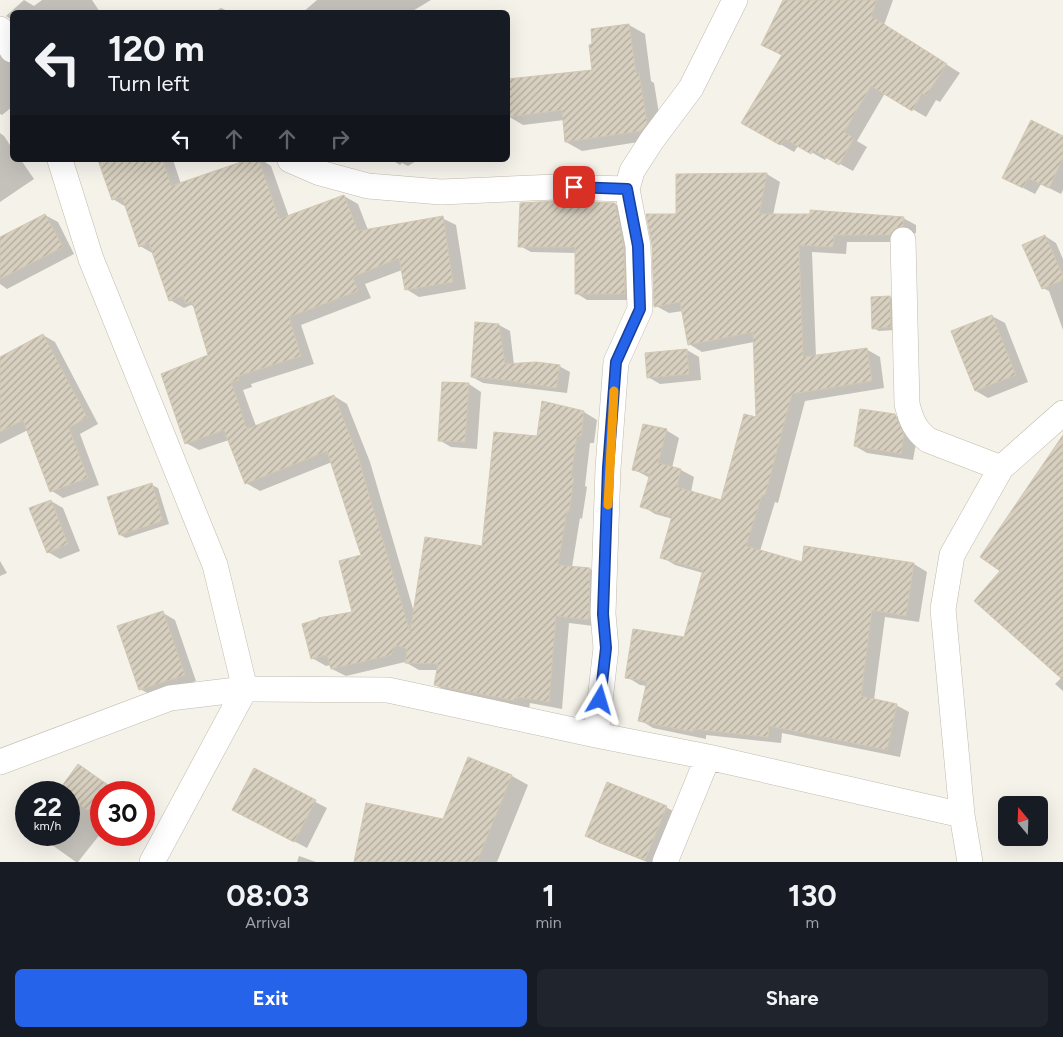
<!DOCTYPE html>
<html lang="en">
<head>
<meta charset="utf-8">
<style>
	body { margin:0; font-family:Figtree,sans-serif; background:#20242c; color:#f1f3f6; height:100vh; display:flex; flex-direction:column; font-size:19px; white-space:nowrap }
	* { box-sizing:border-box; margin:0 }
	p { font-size:16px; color:#9ea1a6 }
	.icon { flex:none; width:28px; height:28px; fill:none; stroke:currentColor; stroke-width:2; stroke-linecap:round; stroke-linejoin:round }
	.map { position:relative; height:862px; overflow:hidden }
	.side { display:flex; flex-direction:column; background:#171b24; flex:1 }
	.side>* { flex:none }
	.top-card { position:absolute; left:10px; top:10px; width:500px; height:152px; border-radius:8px; box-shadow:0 5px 20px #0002; background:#171b24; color:#f1f3f6; overflow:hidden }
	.needle { width:32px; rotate:341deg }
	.fabs { position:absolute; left:998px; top:796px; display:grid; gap:10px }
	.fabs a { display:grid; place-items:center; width:50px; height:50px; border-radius:8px; background:#171b24; box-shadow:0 5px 20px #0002; font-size:25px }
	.speed { position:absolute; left:15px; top:781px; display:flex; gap:10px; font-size:25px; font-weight:700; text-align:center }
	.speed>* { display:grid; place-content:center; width:65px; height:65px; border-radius:50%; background:#171b24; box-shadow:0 5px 20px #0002; line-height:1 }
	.speed small { font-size:12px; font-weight:400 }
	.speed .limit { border:8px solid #d22; background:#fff; color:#111 }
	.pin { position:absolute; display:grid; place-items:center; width:42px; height:42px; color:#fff; margin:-21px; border-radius:10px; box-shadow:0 2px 8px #0006 }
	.me { position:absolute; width:55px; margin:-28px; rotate:7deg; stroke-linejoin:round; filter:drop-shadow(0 0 4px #0008) }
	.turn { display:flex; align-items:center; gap:18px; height:105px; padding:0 15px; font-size:22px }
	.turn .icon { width:65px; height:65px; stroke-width:2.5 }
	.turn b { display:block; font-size:35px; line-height:42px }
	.lanes { display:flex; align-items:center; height:48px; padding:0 15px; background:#0003; justify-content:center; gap:25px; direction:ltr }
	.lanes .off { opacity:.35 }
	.eta { display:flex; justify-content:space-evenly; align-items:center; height:85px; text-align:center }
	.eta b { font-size:30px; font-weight:700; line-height:35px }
	.cta { display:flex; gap:10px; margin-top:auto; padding:10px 15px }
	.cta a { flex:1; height:58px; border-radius:8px; background:#2563eb; color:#fff; font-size:20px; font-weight:700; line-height:58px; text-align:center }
	.cta a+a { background:#20242c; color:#f1f3f6 }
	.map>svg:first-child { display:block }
	.shadow { fill:#0003 }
	.building { fill:url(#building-hatch); stroke:#d2c7b2 }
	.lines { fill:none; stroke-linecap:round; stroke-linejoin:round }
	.street-casing { stroke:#c1bbac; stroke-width:26 }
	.street { stroke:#fff; stroke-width:25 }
	.route-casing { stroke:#184099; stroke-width:12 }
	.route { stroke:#2563eb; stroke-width:9 }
	.slow { stroke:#f59e0b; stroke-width:9 }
</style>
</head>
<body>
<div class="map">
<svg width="1063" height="862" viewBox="0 0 1063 862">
	<defs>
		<pattern id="building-hatch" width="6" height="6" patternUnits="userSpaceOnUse" patternTransform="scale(1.25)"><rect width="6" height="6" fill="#d7cfbf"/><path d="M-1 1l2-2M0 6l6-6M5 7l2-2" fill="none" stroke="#b0aa9c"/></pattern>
	</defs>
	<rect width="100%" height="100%" fill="#f5f2ea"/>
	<path class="shadow" d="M24 0 34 6 42 0H92L100 12H12V20L6 16Z
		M317 0H431L411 12H303Z
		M784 0H893L884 25 960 73 940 102 936 100 926 117 885 93 857 141 867 147 853 171 827 157 825 160 799 145 794 152 743 123 783 56 763 45Z
		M221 8 230 12H214Z
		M629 25 645 34 651 81 654 83 662 132 657 139 582 151 566 142 564 120 523 125 508 116V81L593 71 592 30Z
		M0 45 12 66V107L2 115 0 114Z
		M0 133 4 136 12 148V160H21L34 179 0 202Z
		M1063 138V190L1061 194 1041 184 1035 194 1004 178Z
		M99 160H173L181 184 251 160H262L271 166 289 217 344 196 358 204 368 230 442 218 456 225 466 289 419 297 406 289 402 270 365 284 371 298 301 325 314 364 251 384 252 387 243 390 256 426 334 396 347 404 370 462 414 612 483 548 538 437 584 412 597 420 594 443H590L585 486 587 487 582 519 580 518 572 567 590 569 603 577 602 627 569 623 562 709 530 703 529 708 449 692 435 685 438 670H419L405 662 346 676 332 669 331 665 326 666 312 658 354 613 362 556 332 462 260 491 246 483 229 440 199 450 186 443 209 356 195 307 191 305 184 308 170 300 154 254 140 246 126 207 113 199Z
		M392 160H418L408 166 402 163 400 165Z
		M767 174 780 182 773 215 903 218 916 225V233L908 235 903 242H847L846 254 812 252 816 357 866 349 880 357 884 388 805 401 778 503 775 502 760 551 803 564H914L927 572 919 622 885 617 874 700 896 705 909 712 900 757 782 733 781 743 706 735V739L653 728 640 720 647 686 640 685 627 677 684 639 703 573 675 565 662 557 673 519 655 514 642 506 650 478 633 469 666 430 679 438 672 468 681 470 694 477 691 492 722 502 757 418 754 342 702 352 689 344 683 311 669 313 656 306 678 216V175Z
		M615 204 626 211 636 300H587L576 293V253L531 252 520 246Z
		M45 215 58 222 74 254 7 289 0 284V239Z
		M1045 236 1056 243 1063 259V330L1049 291 1043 288Z
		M890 297 896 301V330L879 331 873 328Z
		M992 316 1005 323 1028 382 988 398 976 391Z
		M499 325 510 331 514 365 559 366 570 372 567 393 483 383 472 377Z
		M43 335 55 342 98 424 80 434 99 485 63 498 52 491 28 430 0 444V358Z
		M687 350 699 357 701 380 660 384 648 377Z
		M443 383 469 384 481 392 477 449 451 447 439 440Z
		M894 415 907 423 916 443 913 460 867 453 855 446Z
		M1063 441V691L1055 684 1062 677 1002 570Z
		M152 485 158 488 169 524 126 538 120 535 109 498Z
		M51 501 63 508 80 551 60 559 48 552Z
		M0 561 7 573 0 576Z
		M163 613 175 620 196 681 153 696 140 689Z
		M468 759 512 776 528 785 497 862H355L443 820Z
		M79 766 118 792H101V833L78 862H76L38 835H69V792H59Z
		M254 770 327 808 307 848 246 816Z
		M666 807 678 814 659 862H647L599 843 586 836Z
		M144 811 153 818 144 830Z
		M124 835H140L135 842Z
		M299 856 316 862H297Z"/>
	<path class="building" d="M783 0H877L871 16 947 64 926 96 922 93 912 111 871 86 844 132 854 138 839 165 813 150 811 154 785 139 780 145 741 123 782 55 761 45Z
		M629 24 636 73H639L647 123 641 131 565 142 562 110 508 117V79L592 70 589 45 592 44 591 29Z
		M1031 120 1063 136V158L1049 188 1028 178 1023 188 1002 178Z
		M98 160H163L171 186 247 160H259L279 219 344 195 358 231 443 216 453 282 405 290 399 258 353 277 358 291 289 317 301 356 238 376 239 380 231 382 247 429 334 395 357 454 410 632 425 537 482 546 494 432 537 436 542 401 584 411 581 436H577L571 477 574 478 569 512 567 511 558 565 590 568 589 620 556 616 549 702 517 697 516 701 434 685 438 664 405 663 407 649 396 645 391 655 331 669 327 655 311 659 302 624 318 619V618L352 612 339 561 361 555 327 451 245 484 224 430 185 444 161 374 208 355 192 301 186 304 183 296 169 301 149 243 139 247 122 197 112 200Z
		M767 173 759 214H810V210L904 217 903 226 895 228 890 235H834L833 247 799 245 803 357 867 348 872 381 792 394 765 496 762 495 746 546 802 562 804 546 914 563 906 616 872 610 861 696 897 704 887 750 769 726 768 737 693 729V732L638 721 647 681 625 678 633 629 684 637 703 570 660 558 672 516 640 507 650 474 632 470 643 424 667 429 658 463 681 469 677 487 721 500 744 414 756 417 753 332 688 345 680 302 654 307 652 245 646 214H676V174Z
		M556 201 615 203 616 213H617L624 248 625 294H575V247H518L520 203Z
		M45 214 63 247 0 279V237Z
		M1045 235 1063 276V280L1042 289 1022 245Z
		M890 296 891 327 872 329 871 297Z
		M992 315 1016 375 975 391 951 331Z
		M475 322 499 324 505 364 536 362 560 365 556 388 498 379 471 377Z
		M43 334 87 417 69 428 88 478 50 492 23 420 0 432V357Z
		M687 349 689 374 647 378 645 353Z
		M442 382 469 383 465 442 438 441Z
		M860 409 895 414 904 435 901 454 854 446Z
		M1063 435V680L974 601 1000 571 980 557Z
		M152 483 163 521 119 535 107 497Z
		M51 500 68 544 47 553 29 508Z
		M163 611 185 675 139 690 117 626Z
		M468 757 512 775 477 862H354L366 803 443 819Z
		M78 764 118 792H101V820L69 797V792H62L59 790Z
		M254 768 316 800 294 842 232 810Z
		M607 782 667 806 645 860 585 836Z"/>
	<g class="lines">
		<g class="street-casing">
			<path id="street" d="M0 29 12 50
				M60 160 91 259 215 565 245 689 152 862
				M290 160 320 173 368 186 441 192 556 187 627 189
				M903 240 907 404C911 420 915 430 928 440L1001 468
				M596 735 606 648 603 614 608 468 616 362 640 309 638 246 627 189 632 171 652 140 691 88 735 0
				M0 762 170 698 245 689 388 690 596 735 708 757 962 815
				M665 862 708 757
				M970 862 962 815 943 609 952 555 1001 468 1063 413"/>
		</g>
		<use href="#street" class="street"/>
	</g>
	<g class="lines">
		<g class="route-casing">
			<path id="route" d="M574 187 627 189 638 246 640 309 616 362 608 468 603 614 606 648 600 700"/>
		</g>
		<use href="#route" class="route"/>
		<path class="slow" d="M608 505 614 391"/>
	</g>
</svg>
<div class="fabs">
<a><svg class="needle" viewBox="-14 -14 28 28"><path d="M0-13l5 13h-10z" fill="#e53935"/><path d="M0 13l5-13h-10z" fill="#9ea1a6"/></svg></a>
</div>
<div class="speed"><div>22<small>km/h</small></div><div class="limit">30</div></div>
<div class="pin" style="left:574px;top:187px;background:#d93025"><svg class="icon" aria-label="arrive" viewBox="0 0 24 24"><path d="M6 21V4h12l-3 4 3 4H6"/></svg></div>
<svg class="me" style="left:600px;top:700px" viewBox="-20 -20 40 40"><path d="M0-17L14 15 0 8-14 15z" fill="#2563eb" stroke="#fff" stroke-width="4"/></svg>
<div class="top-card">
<div class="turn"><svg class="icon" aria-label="left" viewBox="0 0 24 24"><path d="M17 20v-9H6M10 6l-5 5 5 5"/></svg><div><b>120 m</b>Turn left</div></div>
<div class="lanes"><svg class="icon" aria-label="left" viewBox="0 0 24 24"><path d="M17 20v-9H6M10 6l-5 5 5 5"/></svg><svg class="icon off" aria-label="ahead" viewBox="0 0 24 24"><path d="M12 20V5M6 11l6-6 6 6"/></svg><svg class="icon off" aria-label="ahead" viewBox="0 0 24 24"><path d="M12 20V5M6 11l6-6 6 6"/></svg><svg class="icon off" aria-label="right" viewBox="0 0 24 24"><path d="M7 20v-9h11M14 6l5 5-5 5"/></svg></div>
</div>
</div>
<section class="side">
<div class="eta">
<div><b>08:03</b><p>Arrival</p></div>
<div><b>1</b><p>min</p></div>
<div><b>130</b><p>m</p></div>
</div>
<div class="cta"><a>Exit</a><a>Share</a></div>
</section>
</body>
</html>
